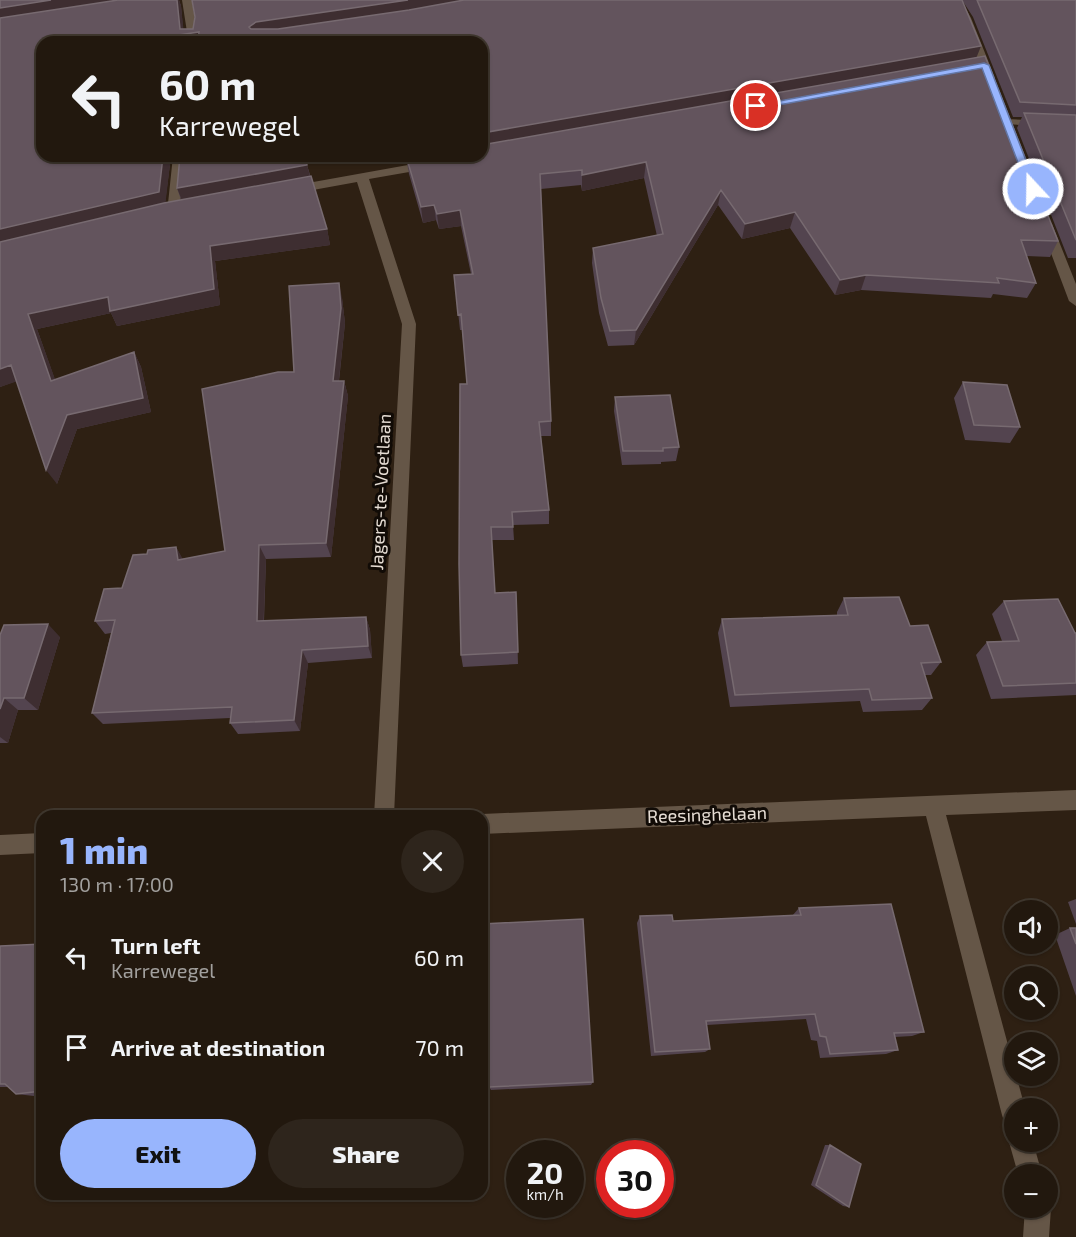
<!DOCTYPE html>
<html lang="en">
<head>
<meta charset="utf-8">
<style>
	body { margin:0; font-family:"Exo 2",sans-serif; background:#2e251c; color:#f1f3f6; height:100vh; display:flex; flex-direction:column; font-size:22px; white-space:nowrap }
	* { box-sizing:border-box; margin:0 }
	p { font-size:20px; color:#a2a09e }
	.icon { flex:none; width:33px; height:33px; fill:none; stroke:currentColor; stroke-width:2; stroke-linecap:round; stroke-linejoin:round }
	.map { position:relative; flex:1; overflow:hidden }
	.sheet { position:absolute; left:36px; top:810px; width:452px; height:390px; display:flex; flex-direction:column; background:#22180e; border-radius:18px; box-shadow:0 2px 4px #0004,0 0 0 2px #3f372e }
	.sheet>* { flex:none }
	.guide { position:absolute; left:36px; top:36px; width:452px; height:126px; border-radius:18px; box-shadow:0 2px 4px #0004,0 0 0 2px #3f372e; background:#22180e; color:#f1f3f6; overflow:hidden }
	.buttons { position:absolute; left:1004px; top:900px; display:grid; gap:12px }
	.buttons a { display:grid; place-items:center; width:54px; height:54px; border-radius:50%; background:#22180e; box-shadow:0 2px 4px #0004,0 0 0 2px #3f372e; font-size:30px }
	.speed { position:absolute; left:506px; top:1140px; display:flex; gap:12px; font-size:30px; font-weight:700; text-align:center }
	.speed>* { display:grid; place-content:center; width:78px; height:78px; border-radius:50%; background:#22180e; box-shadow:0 2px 4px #0004,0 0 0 2px #3f372e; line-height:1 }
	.speed small { font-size:15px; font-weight:400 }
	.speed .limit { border:9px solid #d22; background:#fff; color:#111 }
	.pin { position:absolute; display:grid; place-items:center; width:51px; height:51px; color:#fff; margin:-26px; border:3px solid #fff; border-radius:50%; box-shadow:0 2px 6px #0007 }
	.me { position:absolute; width:66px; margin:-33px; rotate:339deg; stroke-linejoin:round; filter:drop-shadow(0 0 4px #0008) }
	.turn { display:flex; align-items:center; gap:21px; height:126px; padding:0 24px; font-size:27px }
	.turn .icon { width:78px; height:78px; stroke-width:2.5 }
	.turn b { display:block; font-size:42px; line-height:51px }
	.round { display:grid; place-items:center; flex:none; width:63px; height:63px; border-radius:32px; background:#2e251c }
	.overview { display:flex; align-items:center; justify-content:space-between; height:102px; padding:0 24px }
	h1 { font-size:36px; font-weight:800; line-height:45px; color:#98b5fd }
	.primary-button { display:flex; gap:12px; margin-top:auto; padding:12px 24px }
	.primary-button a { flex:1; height:69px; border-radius:36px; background:#98b5fd; color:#111; font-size:24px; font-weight:800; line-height:69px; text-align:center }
	.primary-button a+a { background:#2e251c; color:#f1f3f6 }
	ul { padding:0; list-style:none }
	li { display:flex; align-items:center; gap:18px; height:90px; padding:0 24px }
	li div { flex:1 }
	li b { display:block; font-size:22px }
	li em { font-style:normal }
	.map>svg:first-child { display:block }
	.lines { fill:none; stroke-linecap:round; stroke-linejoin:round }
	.street { fill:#655647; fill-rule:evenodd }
	.wall { fill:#53444f }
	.shaded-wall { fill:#3e2e31 }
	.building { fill:#63545d; stroke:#776a70; stroke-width:1.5 }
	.route { fill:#98b5fd; stroke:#6376a4; stroke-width:1.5 }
	.labels { text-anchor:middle; stroke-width:6; stroke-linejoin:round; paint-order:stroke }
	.street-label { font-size:18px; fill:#e6ddd4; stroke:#110b06 }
</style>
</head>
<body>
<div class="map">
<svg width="1076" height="1237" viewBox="0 0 1076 1237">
	<rect width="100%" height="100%" fill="#2e2013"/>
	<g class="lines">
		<path class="street" d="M182 0H192L197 32 196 42H186L187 32Z
			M951 0H961L971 18 995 78 994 80H986L985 78 961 18Z
			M1007 119 1076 122V128L1003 124 1001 122Z
			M482 153V159L478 160 369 179 416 324 394 816H374L402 324 357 182 291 194 285 190 291 186 458 156H482Z
			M173 156H185L179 213 173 217 167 213Z
			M1046 220 1052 224 1076 284V306L1069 301 1040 224Z
			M1076 790V810L946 815 1025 1108H1014V1127L1005 1124 1002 1115 926 816 482 834V816H477L482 814Z
			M42 833V853L0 855V835Z
			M1014 1132V1142H1033L1042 1174H1018L1009 1142Z
			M1047 1199 1051 1208 1049 1237H1023L1025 1208H1047Z"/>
	</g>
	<path class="wall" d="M0 0H179L181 6 183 29 981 46 976 58 1058 241 1050 257 1027 256 1036 283 1027 298 993 294 991 298 861 290 835 295 790 228 742 239 718 205 634 345 608 346 599 313 592 263 593 248 657 236 644 178 582 191 581 185 541 189 551 421V436H541L549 510V524L513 525 514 540H492L495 593 516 592 518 664 463 667 461 655 467 384 462 330H460L454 275 471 274 461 226 439 229 436 220 423 223 409 174 407 163H406L404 156H482V42H42V156H171L165 203 181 200 177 188 307 165 327 229 330 245 215 261 220 305 117 326 111 313 37 329 55 380 134 352 141 367 151 412 77 429 57 484 16 381 0 387Z
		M962 0H1076V258H1068L1017 128 1022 117H1013L973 17Z
		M342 298 345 323 339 381H344L348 396 331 557 266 559 264 621 366 617 370 630 372 658 308 663 300 731 238 734 230 723V718L103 724 92 713 111 633 105 634 95 621 122 588 147 554 176 547 182 559 225 551 294 372Z
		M963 382 1020 427 1010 443 965 440 954 398Z
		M615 397 679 447 676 461 661 462V464L622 465 614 411Z
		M844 598 910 626 941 662 931 675H925L932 698 922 710 863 712 860 701 730 707 718 633 722 619 837 615V612Z
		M1004 601 1076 633V695L991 699 976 655 987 642 1002 641 992 614Z
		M0 635 60 637 38 710H18L8 743H0Z
		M1076 899V924L1068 902Z
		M799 908 924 1032 912 1036 895 1037 898 1050 886 1054 820 1058 817 1041 811 1040 806 1019 707 1025 710 1049 705 1052 651 1056 637 923 640 916 673 921 792 916Z
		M482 924 593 1082 591 1085 491 1090 489 1087 488 1012 482 1011Z
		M1070 928H1076V996L1055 935Z
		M42 944V1095L34 1096 16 1094 9 1087H0V946Z
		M825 1145H830L849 1207 843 1206 811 1185Z"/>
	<path class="shaded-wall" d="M51 0H150L0 24V8Z
		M177 0H179L181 6 184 34 199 32 202 42H133L180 29Z
		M408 0H487L253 42 249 27 256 22Z
		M981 46 975 61 482 149V133Z
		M163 156H171L165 207 0 247V229Z
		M405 156H445L407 159V163H406Z
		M646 162 644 178 582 191V175Z
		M307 165 311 180 183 203 177 188Z
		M721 190 718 205 634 345 636 330Z
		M434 205 436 220 423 223 421 207Z
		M460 210 461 226 439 229 437 214Z
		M795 212 790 228 742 239 745 224Z
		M327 229 330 245 215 261 220 305 117 326 111 313 37 329 61 396 51 381 28 314 210 246Z
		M866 275 861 290 835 295 840 280Z
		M339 283 342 298 345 323 337 397 333 381Z
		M134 352 141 367 151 412 77 429 57 484 46 470 67 415Z
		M11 365 21 380 0 387V369Z
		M344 381 348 396 331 557 326 543Z
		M259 545 266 559 263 634 257 621Z
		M176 547 184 561 178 560Z
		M366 617 370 630 372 658 368 646Z
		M48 624 60 637 38 710 24 698Z
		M302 650 308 663 300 731 294 720Z
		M4 698 18 710 8 743 0 737V709Z"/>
	<path class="building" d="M0 0H51L0 8Z
		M118 0H177L180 29H193L195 17 192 0H408L256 22 249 27 251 29H278L409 10 464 0H962L981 46 482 133V42H198L199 32 133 42H42V156H163L159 192 0 229V18Z
		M977 0H1076V105L1020 102Z
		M985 56 1058 241 1021 240 1036 283 997 278 999 283 866 275 840 280 795 212 745 224 721 190 636 330 610 331 601 298 593 248 663 234 646 162 582 175V170L540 174 551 421 539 422 549 510 512 512 513 527H491L495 593 516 592 518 652 461 655 459 564 460 384H467L461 314 458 315 454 275 473 274 460 210 437 214 434 205 421 207 407 159 422 156H482V145Z
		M1024 113 1076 115V240Z
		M180 156H305L307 165 177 188Z
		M311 176 327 229 210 246 214 289 110 311 108 297 28 314 51 381 134 352 143 398 67 415 46 470 11 365 0 369V242L164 203Z
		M339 283 341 308 333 381H344L326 543 259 545 257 621 366 617 368 646 302 650 294 720 230 723 232 707 92 713 115 620 95 621 104 589 122 588 133 555 147 554 148 550 176 547 178 560 225 551 202 389 278 372H294L289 286Z
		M963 382 1007 385 1020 427 974 425Z
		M670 395 679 447 663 448V451H623L615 397Z
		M899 597 910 626 928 625 941 662 921 663 932 698 872 700 869 689 735 695 722 619 848 615 844 598Z
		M1058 599 1075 633H1076V683L1003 686 987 642 1019 641 1004 601Z
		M48 624 24 698H4L0 709V635L4 625Z
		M891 904 924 1032 894 1033 898 1050 830 1054 826 1037 820 1036 815 1014 706 1021 710 1049 655 1052 640 916 672 915 673 921 801 915 799 908Z
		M583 919 593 1082 489 1087 488 1007H482V924Z
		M1070 928H1076V944Z
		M42 944V1091L16 1094 5 1084H0V946Z
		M830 1145 861 1164 849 1207 816 1185Z"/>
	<path class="route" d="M984 63 989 65 1037 189 1036 191 1028 189 982 68 756 109 752 106Z"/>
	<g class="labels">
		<g class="street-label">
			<text transform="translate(381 492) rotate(-87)" y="6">Jagers-te-Voetlaan</text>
			<text transform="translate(707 815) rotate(-2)" y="6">Reesinghelaan</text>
		</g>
	</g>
</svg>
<div class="buttons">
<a><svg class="icon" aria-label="sound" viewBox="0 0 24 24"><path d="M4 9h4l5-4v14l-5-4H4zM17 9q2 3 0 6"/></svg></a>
<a><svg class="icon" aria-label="search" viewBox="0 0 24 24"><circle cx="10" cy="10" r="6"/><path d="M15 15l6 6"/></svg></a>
<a><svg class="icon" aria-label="layers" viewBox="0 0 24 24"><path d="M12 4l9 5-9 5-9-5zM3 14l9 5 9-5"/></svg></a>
<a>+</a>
<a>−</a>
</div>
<div class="speed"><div>20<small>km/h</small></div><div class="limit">30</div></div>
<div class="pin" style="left:756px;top:106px;background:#d93025"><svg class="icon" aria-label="arrive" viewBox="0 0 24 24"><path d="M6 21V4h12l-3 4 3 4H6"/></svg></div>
<svg class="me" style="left:1033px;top:189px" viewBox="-20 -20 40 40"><circle r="17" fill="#98b5fd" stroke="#fff" stroke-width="3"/><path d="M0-11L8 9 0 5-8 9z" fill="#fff"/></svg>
<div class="guide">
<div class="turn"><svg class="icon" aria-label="left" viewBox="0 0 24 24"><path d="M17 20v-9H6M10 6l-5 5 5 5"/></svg><div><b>60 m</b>Karrewegel</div></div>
</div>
<section class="sheet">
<div class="overview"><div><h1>1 min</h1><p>130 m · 17:00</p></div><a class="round"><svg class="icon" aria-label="close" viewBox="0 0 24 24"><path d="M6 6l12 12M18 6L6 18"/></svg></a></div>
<ul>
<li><svg class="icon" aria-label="left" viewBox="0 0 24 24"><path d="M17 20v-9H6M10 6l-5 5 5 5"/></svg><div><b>Turn left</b><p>Karrewegel</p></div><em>60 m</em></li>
<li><svg class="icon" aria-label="arrive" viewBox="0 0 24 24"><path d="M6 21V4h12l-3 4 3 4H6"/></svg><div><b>Arrive at destination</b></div><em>70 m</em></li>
</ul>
<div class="primary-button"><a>Exit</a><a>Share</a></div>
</section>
</div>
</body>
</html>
